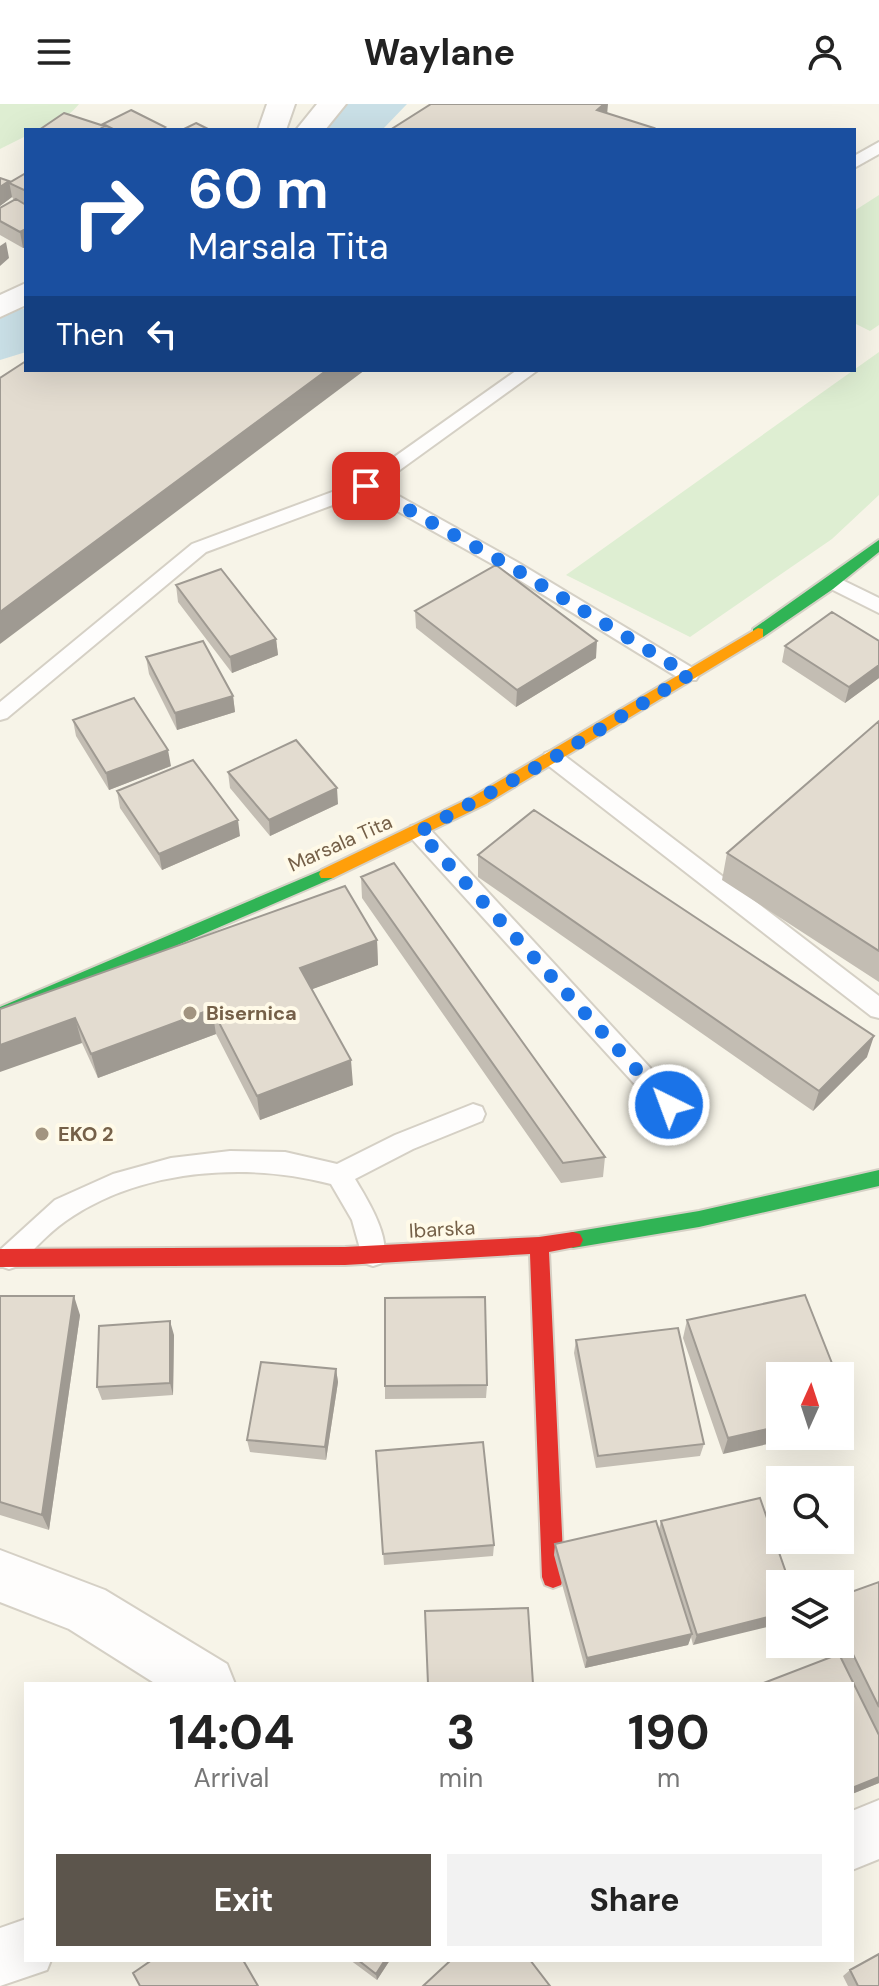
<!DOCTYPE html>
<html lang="en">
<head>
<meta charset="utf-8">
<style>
	body { margin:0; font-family:"DM Sans",sans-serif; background:#f2f2f2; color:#222; height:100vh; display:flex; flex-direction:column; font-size:30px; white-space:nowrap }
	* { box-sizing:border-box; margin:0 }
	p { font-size:26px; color:#767676 }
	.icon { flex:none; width:44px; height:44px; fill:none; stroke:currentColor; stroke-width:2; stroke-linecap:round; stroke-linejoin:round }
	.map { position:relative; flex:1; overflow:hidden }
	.panel { position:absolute; left:24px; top:1578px; width:830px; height:280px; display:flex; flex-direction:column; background:#fff; border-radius:0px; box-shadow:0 8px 32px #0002 }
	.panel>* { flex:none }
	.top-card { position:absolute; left:24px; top:24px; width:832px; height:244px; border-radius:0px; box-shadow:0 8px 32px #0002; background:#1a4fa0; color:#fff; overflow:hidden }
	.needle { width:52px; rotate:3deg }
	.buttons { position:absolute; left:766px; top:1258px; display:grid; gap:16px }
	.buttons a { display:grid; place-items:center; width:88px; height:88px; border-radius:0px; background:#fff; box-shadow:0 8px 32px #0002; font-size:40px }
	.pin { position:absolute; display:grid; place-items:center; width:68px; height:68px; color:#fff; margin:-34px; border-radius:16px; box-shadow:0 4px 12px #0006 }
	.me { position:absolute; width:88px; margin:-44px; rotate:318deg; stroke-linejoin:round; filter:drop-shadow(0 0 6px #0008) }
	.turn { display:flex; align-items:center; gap:28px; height:168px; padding:0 32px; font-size:36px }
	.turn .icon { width:104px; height:104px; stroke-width:2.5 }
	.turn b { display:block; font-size:56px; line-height:68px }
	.then { display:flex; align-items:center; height:76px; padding:0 32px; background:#0003; gap:16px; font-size:30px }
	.eta { display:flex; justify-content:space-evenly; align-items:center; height:136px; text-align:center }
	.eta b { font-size:48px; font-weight:700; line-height:56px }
	.primary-button { display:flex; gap:16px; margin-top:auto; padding:16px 32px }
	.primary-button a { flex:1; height:92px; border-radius:0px; background:#5c554c; color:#fff; font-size:32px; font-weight:700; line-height:92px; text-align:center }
	.primary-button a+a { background:#f2f2f2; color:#222 }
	header { display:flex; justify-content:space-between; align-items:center; height:104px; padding:0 32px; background:#fff; font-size:36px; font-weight:700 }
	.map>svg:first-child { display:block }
	.green { fill:#deeed2 }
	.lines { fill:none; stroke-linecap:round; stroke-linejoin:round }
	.river { fill:#cae0e7; fill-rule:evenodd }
	.lane-casing { stroke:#d5d0c5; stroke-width:4 }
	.street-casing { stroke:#d5d0c5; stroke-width:4 }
	.fast-casing { stroke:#d6d1c6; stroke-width:4 }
	.slow-casing { stroke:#d6d1c6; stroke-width:4 }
	.jam-casing { stroke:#d6d1c6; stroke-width:4 }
	.lane { fill:#fefdfc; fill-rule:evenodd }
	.street { fill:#fefdfc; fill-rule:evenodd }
	.fast { fill:#30b455; fill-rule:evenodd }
	.slow { fill:#ff9f0a; fill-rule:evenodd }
	.jam { fill:#e5322d; fill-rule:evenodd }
	.wall { fill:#c3bdb3 }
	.shaded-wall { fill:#9f9a92 }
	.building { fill:#e3dcd0; stroke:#9f9a92; stroke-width:2 }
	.route { stroke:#1a73e8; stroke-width:14; stroke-dasharray:0 25.2 }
	.poi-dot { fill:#a29480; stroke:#fffae8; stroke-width:3 }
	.labels { text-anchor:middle; stroke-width:8; stroke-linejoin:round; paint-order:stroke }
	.street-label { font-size:20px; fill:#756048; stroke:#fffae8 }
	.poi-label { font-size:20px; font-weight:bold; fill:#756048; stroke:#fffae8; text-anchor:start }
</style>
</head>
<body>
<header><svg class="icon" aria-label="menu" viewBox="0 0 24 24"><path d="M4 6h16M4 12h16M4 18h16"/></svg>Waylane<svg class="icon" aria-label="person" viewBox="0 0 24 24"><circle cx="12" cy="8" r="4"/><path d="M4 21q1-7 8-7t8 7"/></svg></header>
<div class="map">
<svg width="879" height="1882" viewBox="0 0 879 1882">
	<rect width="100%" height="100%" fill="#f7f4e8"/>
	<path class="green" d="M0 0H79C67 15 46 26 26 26V32L0 45Z
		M879 91V221L870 227 854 219V107Z
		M879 248V391L832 435 690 533 566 471Z"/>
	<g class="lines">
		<path class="river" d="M348 0H407L382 26H323Z
			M26 204V248L0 256V211Z"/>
		<g class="lane-casing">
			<path id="lane" d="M879 38V50L854 64V52Z
				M517 266H538L379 381 517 458 696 566 699 571 696 576H682L503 466 365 389 206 448 7 614 0 616V598L192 440 359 378Z
				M836 473 879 494V509L829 484 826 479Z
				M553 646 561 649 879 892V914L871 912 545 659 542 654 545 649Z
				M419 720 427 722 678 994 681 1001 678 1008 669 1011 660 1008 411 734 408 728 411 722Z
				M473 1000 482 1003 485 1010 482 1017 413 1045 355 1075C367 1095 393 1136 382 1159L373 1162 364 1159 352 1116 331 1080C248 1058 146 1065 73 1112 52 1125 35 1144 18 1162L9 1165 0 1162V1146L55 1096 113 1070 171 1054 230 1047 285 1048 337 1060 395 1031Z"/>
		</g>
		<g class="street-casing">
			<path id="street" d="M267 0H295L286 26H258Z
				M317 0H346L325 26H296Z
				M26 179V201L0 213V191Z
				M0 1446 105 1486 227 1560 235 1580H156L69 1525 0 1498Z
				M879 1696V1755L852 1766V1707Z
				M26 1815V1856H51L47 1866 0 1882V1824Z"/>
		</g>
		<g class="fast-casing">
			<path id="fast" d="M879 436V448L833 485 763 533H753V525Z
				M327 764 333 766 335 770 333 774 0 918V903Z
				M879 1066V1082L699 1123 573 1144 566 1142 563 1136 566 1130 573 1128 699 1107Z"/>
		</g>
		<g class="slow-casing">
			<path id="slow" d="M758 524 763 525V533L486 700 333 774H321L319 770 321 766 474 692Z"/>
		</g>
		<g class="jam-casing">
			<path id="jam" d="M573 1128 580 1130 583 1136 580 1142 549 1148 564 1473 561 1481 553 1484 545 1481 542 1473 530 1150 345 1161 0 1163V1145L345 1143 539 1133Z"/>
		</g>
		<use href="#lane" class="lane"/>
		<use href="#street" class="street"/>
		<use href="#fast" class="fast"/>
		<use href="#slow" class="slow"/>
		<use href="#jam" class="jam"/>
	</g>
	<path class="wall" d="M103 20 165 26H39L103 22Z
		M26 69V143L23 144 0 131V104L14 96 12 93 0 102V74L9 79Z
		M176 481 276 535 278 551 232 569 178 498Z
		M415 507 596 554 516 603 416 524Z
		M879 537V574L845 599 782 558 785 542Z
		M146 553 233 592 235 608 177 626 149 570Z
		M73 616 171 662 109 686 76 632Z
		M879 617V878L722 776 727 749Z
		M228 668 338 700 270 732 230 684Z
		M117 687 240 732 162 766 120 704Z
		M478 751 867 953 813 1007 478 773Z
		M361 773 605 1053 603 1073 561 1079 362 794Z
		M377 836 378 861 312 885 353 981 260 1016 216 930 98 974 82 939 0 905Z
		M805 1191 723 1350 683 1234 687 1216Z
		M0 1192 80 1211 49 1426 0 1411Z
		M174 1231 173 1291 102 1296 97 1283Z
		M576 1236 704 1340 700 1352 596 1364 574 1249Z
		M336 1265 338 1278 326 1356 250 1348 247 1336Z
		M487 1281 486 1294 385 1295V1282Z
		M376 1347 494 1441 493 1452 384 1461Z
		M760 1394 693 1541 691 1533 688 1541 585 1564 554 1451 555 1440 659 1425 661 1417Z
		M879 1478V1679L852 1690 838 1550 833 1540H840V1492Z
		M350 1856H390L377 1876Z
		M850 1866 879 1882H848L843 1872Z"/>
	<path class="shaded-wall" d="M604 0H608L606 23 597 6Z
		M9 77 12 93 0 102V83Z
		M26 125V143L23 144 20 128Z
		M6 138 9 154 0 162V142Z
		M327 266H365L0 540V508Z
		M276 535 278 551 232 569 230 553Z
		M597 537 596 554 516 603 517 586Z
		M879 561V574L845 599 849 583Z
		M233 592 235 608 177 626 175 609Z
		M168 646 171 662 109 686 106 669Z
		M337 684 338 700 270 732 269 716Z
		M238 716 240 732 162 766 159 750Z
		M377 836 378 861 302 889 300 864Z
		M212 905 216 930 98 974 91 950Z
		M75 914 82 939 0 968V941Z
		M874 932 867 953 813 1007 819 987Z
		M351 956 353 981 260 1016 257 992Z
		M74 1192 80 1211 49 1426 42 1411Z
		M170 1217 174 1231 173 1291 170 1279Z
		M336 1265 338 1278 326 1356 325 1343Z
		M851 1306 844 1323 840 1324V1309Z
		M780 1322V1332H804L723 1350 728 1334Z
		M780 1510V1520L693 1541 697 1531Z
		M692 1530 688 1541 585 1564 587 1554Z
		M879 1673V1679L852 1690V1684Z
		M385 1856H390L377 1876 376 1870Z"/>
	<path class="building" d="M431 0H604L597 6 654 24 652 26H390Z
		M131 6 165 23 159 26H115L103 20Z
		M64 9 104 22 99 26H39Z
		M196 19 210 26H182Z
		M26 69V87L9 79Z
		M0 74 9 77 0 83Z
		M16 95 26 101V125L20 128 0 117V104Z
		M26 257V266H327L0 508V274Z
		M496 461 597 537 517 586 415 507Z
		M221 465 276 535 230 553 176 481Z
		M832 508 879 537V561L849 583 785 542Z
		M203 537 233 592 175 609 146 553Z
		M134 594 168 646 106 669 73 616Z
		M879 617V847L727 749Z
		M296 636 337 684 269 716 228 668Z
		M193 656 238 716 159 750 117 687Z
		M534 706 874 932 819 987 478 751Z
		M394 759 605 1053 563 1059 361 773Z
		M345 782 377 836 300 864 351 956 257 992 212 905 91 950 75 914 0 941V905Z
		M805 1191 837 1272H780V1322L728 1334 687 1216Z
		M0 1192H74L42 1411 0 1398Z
		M485 1193 487 1281 385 1282V1194Z
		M170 1217V1279L97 1283 99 1222Z
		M678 1224 704 1340 598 1352 576 1236Z
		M261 1258 336 1265 325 1343 247 1336Z
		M840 1279 851 1306 840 1309Z
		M483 1338 494 1441 383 1450 376 1347Z
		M760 1394 790 1480H780V1510L697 1531 661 1417Z
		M656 1417 692 1530 587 1554 555 1440Z
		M879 1478V1603L840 1524V1492Z
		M528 1504 533 1580H428L425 1507Z
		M839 1550 879 1631V1673L852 1684V1580H761Z
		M879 1850V1882H858L850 1866Z
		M152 1856H243L258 1882H140L133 1869Z
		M358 1856H385L376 1870Z
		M451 1856H530L550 1882H423Z"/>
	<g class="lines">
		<path class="route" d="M366 382 510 462 689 571 553 654 419 728 669 1001"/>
	</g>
	<g class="poi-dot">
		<circle cx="190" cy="909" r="8"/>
		<circle cx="42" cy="1030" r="8"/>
	</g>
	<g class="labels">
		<g class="street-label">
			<text transform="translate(340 739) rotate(-24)" y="7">Marsala Tita</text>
			<text transform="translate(442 1125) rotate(-3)" y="7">Ibarska</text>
		</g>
		<g class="poi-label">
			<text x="206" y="916">Bisernica</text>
			<text x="58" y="1037">EKO 2</text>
		</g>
	</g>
</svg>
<div class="buttons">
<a><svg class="needle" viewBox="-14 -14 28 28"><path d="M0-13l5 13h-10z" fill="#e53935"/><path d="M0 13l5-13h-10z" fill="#767676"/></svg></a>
<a><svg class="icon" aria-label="search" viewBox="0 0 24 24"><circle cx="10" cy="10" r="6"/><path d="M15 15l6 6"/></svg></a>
<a><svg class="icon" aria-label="layers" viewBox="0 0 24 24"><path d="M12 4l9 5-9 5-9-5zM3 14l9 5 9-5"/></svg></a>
</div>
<div class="pin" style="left:366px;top:382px;background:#d93025"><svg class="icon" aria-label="arrive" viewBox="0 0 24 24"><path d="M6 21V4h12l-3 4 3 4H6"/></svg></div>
<svg class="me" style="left:669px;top:1001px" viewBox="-20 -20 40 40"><circle r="17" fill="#1a73e8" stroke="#fff" stroke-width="3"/><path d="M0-11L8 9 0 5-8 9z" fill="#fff"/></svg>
<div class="top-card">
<div class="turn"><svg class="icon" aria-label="right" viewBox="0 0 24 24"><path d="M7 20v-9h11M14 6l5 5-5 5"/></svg><div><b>60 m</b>Marsala Tita</div></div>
<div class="then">Then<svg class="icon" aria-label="left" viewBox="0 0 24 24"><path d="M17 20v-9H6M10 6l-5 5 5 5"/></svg></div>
</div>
<section class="panel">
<div class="eta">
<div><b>14:04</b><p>Arrival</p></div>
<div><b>3</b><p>min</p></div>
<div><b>190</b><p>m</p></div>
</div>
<div class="primary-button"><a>Exit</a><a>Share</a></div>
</section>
</div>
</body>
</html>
